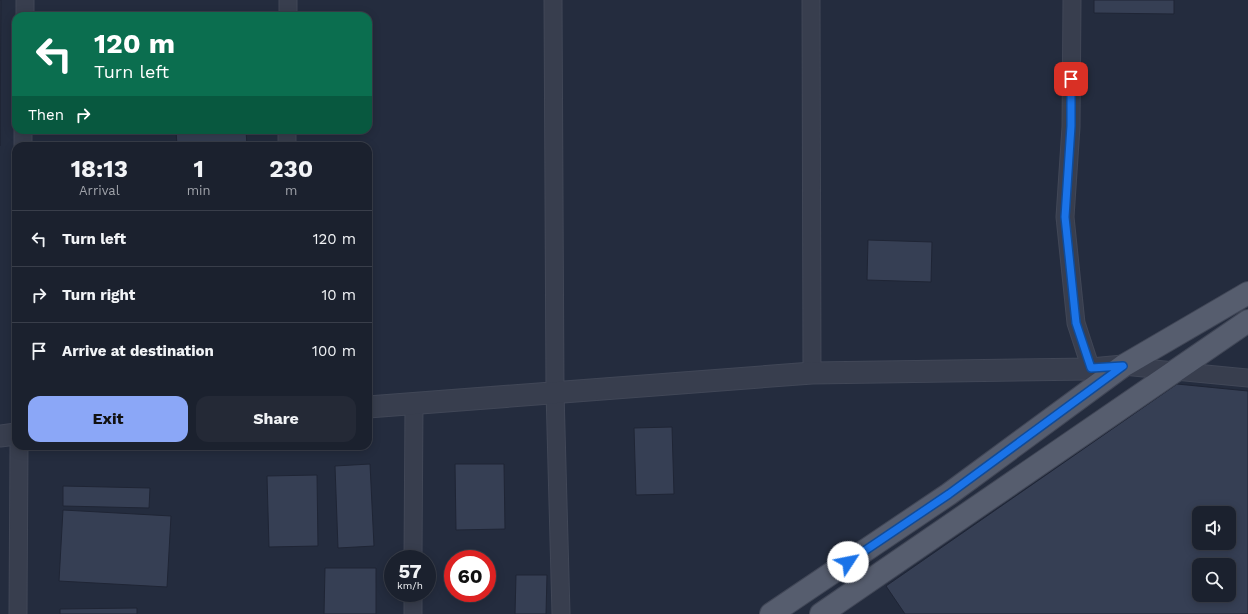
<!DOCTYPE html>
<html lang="en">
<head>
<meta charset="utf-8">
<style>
	body { margin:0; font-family:"Work Sans",sans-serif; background:#242936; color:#f1f3f6; height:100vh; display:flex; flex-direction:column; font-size:15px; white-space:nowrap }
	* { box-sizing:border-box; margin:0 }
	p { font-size:13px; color:#a0a3aa }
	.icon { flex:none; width:22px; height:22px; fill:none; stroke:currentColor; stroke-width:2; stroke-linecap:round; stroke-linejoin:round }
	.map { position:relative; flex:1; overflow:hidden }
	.panel { position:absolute; left:12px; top:142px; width:360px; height:308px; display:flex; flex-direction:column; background:#1b212e; border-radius:12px; box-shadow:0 2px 10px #0003,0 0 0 1px #393e4a }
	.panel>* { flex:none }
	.hud { position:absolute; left:12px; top:12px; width:360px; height:122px; border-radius:12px; box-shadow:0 2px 10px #0003,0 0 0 1px #393e4a; background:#0b6e4f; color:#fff; overflow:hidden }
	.fabs { position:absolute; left:1192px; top:506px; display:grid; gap:8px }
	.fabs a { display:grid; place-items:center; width:44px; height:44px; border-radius:8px; background:#1b212e; box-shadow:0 2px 10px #0003,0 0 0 1px #393e4a; font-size:20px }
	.speed { position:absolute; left:384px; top:550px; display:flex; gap:8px; font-size:20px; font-weight:700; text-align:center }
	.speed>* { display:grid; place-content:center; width:52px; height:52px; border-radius:50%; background:#1b212e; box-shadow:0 2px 10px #0003,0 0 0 1px #393e4a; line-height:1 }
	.speed small { font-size:10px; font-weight:400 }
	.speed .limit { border:6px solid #d22; background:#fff; color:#111 }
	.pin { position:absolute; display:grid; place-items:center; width:34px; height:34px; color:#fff; margin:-17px; border-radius:8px; box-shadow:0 2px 6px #0006 }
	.me { position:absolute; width:44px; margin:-22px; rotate:56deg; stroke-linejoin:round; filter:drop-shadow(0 0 3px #0008) }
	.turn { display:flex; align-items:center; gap:14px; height:84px; padding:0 16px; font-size:18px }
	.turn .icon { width:52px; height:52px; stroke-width:2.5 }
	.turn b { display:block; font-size:28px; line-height:34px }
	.then { display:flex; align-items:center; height:38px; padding:0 16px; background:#0003; gap:8px; font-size:15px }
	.eta { display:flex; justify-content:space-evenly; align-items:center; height:68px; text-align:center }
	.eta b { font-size:24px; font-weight:700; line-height:28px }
	.primary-button { display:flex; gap:8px; margin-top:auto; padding:8px 16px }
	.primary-button a { flex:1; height:46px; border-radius:12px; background:#8ba7f7; color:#111; font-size:16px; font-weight:700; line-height:46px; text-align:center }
	.primary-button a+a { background:#242936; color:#f1f3f6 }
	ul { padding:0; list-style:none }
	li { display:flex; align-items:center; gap:12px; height:56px; padding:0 16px; border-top:1px solid #393e4a }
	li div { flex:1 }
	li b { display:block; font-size:15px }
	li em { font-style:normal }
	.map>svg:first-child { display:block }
	.building { fill:#363f54; stroke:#1f2535; fill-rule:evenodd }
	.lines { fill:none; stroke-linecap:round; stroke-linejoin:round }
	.minor-casing { stroke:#414757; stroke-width:19 }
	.tertiary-casing { stroke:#414757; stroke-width:23 }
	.primary-casing { stroke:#414757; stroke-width:24 }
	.minor { stroke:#383e4e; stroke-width:17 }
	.tertiary { stroke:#383e4e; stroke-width:21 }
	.primary { stroke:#565d6e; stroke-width:22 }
	.route-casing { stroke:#114b97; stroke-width:10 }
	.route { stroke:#1a73e8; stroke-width:7 }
</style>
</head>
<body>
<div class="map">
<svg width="1248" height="614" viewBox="0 0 1248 614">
	<rect width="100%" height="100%" fill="#242c3e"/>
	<path class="building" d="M0 0H1L0 146Z
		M1094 0H1174V14L1094 13Z
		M176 130H246L247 146H177Z
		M868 240 932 242 931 282 867 280Z
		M1177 384 1248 391V614H905L886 586ZM1199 513H1229V543H1199ZM1199 565H1229V595H1199Z
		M672 427 674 494 636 495 634 428Z
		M370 464 374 546 338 548 335 466Z
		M455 464H504L505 529 456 530Z
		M317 475 318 546 269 547 267 476Z
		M63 486 150 488 149 508 63 506Z
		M63 510 171 516 167 587 59 581Z
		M325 568H376V614H324Z
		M516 575H547L546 614H515Z
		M137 608V614H60V609Z"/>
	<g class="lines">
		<g class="minor-casing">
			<path id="minor" d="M553 0 555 392 561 614
				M811 0 812 373
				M1072 0 1071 127 1065 217 1076 323 1091 369
				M25 16V0
				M288 16V0
				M23 146V130
				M287 146V130
				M1123 366 1248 378
				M413 559 414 403
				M18 614 19 446
				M413 614V593"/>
		</g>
		<g class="tertiary-casing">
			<path id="tertiary" d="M368 407 812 373 1091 369 1123 366
				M0 436 16 434"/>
		</g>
		<g class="primary-casing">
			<path id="primary" d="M771 614 949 494 1123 366 1248 293
				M821 614 1248 321"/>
		</g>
		<use href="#minor" class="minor"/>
		<use href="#tertiary" class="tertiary"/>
		<use href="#primary" class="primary"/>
	</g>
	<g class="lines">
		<g class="route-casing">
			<path id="route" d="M848 562 949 494 1123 366 1091 368 1076 323 1065 217 1071 126V79"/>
		</g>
		<use href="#route" class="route"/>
	</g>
</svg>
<div class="fabs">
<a><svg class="icon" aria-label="sound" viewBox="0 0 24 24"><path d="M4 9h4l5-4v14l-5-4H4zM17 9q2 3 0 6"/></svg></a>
<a><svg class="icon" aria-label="search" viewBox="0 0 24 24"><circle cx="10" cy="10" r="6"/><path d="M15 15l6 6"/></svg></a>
</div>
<div class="speed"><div>57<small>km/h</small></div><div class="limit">60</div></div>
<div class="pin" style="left:1071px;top:79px;background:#d93025"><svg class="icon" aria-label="arrive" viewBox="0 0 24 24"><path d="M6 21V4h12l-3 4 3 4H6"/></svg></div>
<svg class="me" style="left:848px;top:562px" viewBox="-20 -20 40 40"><circle r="19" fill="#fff"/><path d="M0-13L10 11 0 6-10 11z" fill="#1a73e8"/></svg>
<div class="hud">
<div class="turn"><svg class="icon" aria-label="left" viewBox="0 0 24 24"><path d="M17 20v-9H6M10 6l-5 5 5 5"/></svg><div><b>120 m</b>Turn left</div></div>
<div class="then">Then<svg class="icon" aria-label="right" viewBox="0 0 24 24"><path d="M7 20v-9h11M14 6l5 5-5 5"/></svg></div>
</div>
<section class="panel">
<div class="eta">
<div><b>18:13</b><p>Arrival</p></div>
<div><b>1</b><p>min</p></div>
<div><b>230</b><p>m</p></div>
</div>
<ul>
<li><svg class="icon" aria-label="left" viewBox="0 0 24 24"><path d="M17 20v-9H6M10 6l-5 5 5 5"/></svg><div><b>Turn left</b></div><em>120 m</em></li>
<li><svg class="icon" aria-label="right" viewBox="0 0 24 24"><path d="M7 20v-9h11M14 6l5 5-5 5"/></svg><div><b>Turn right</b></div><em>10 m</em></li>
<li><svg class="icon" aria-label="arrive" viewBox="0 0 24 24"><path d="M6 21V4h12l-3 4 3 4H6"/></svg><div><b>Arrive at destination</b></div><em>100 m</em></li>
</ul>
<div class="primary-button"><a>Exit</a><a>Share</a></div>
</section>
</div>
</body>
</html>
